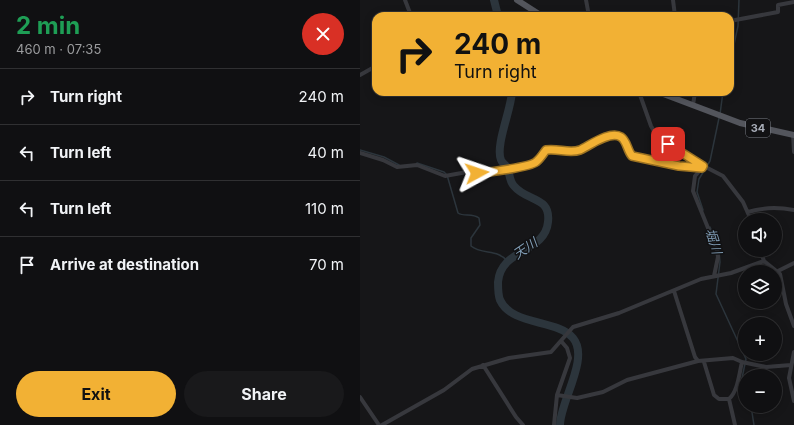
<!DOCTYPE html>
<html lang="en">
<head>
<meta charset="utf-8">
<style>
	body { margin:0; font-family:Inter,"Noto Sans JP",sans-serif; background:#19191b; color:#f1f3f6; height:100vh; display:flex; flex-direction:column; font-size:15px; white-space:nowrap }
	* { box-sizing:border-box; margin:0 }
	p { font-size:13px; color:#9c9d9f }
	.icon { flex:none; width:22px; height:22px; fill:none; stroke:currentColor; stroke-width:2; stroke-linecap:round; stroke-linejoin:round }
	.map { position:relative; flex:1; overflow:hidden }
	.sheet { display:flex; flex-direction:column; background:#101012; width:360px }
	.sheet>* { flex:none }
	.guide { position:absolute; left:12px; top:12px; width:362px; height:84px; border-radius:12px; box-shadow:0 2px 10px #0003,0 0 0 1px #303032; background:#f2b134; color:#111; overflow:hidden }
	.buttons { position:absolute; left:378px; top:213px; display:grid; gap:8px }
	.buttons a { display:grid; place-items:center; width:44px; height:44px; border-radius:50%; background:#101012; box-shadow:0 2px 10px #0003,0 0 0 1px #303032; font-size:20px }
	.pin { position:absolute; display:grid; place-items:center; width:34px; height:34px; color:#fff; margin:-17px; border-radius:8px; box-shadow:0 2px 6px #0006 }
	.me { position:absolute; width:44px; margin:-22px; rotate:85deg; stroke-linejoin:round; filter:drop-shadow(0 0 3px #0008) }
	.turn { display:flex; align-items:center; gap:14px; height:84px; padding:0 16px; font-size:18px }
	.turn .icon { width:52px; height:52px; stroke-width:2.5 }
	.turn b { display:block; font-size:28px; line-height:34px }
	.round { display:grid; place-items:center; flex:none; width:42px; height:42px; border-radius:21px; background:#19191b }
	.summary { display:flex; align-items:center; justify-content:space-between; height:68px; padding:0 16px }
	h1 { font-size:24px; font-weight:700; line-height:30px; color:#1e9e55 }
	.action { display:flex; gap:8px; margin-top:auto; padding:8px 16px }
	.action a { flex:1; height:46px; border-radius:24px; background:#f2b134; color:#111; font-size:16px; font-weight:700; line-height:46px; text-align:center }
	.action a+a { background:#19191b; color:#f1f3f6 }
	ul { padding:0; list-style:none }
	li { display:flex; align-items:center; gap:12px; height:56px; padding:0 16px; border-top:1px solid #303032 }
	li div { flex:1 }
	li b { display:block; font-size:15px }
	li em { font-style:normal }
	main { display:flex; flex:1; min-height:0 }
	.map>svg:first-child { display:block }
	.lines { fill:none; stroke-linecap:round; stroke-linejoin:round }
	.stream { stroke:#2c353c; stroke-width:1.5 }
	.river { stroke:#2c353c; stroke-width:8 }
	.street { stroke:#37383d; stroke-width:4 }
	.primary { stroke:#53555c; stroke-width:6 }
	.route-casing { stroke:#9d7322; stroke-width:10 }
	.route { stroke:#f2b134; stroke-width:7 }
	.labels { text-anchor:middle; stroke-width:3; stroke-linejoin:round; paint-order:stroke }
	.shield { fill:#111113; stroke:#7b7e86; stroke-width:1 }
	.shield-label { font-size:11px; font-weight:bold; fill:#a8adb8 }
	.water-label { font-size:13px; font-style:italic; fill:#7f9bb3; stroke:#111113 }
</style>
</head>
<body>
<main>
<section class="sheet">
<div class="summary"><div><h1>2 min</h1><p>460 m · 07:35</p></div><a class="round" style="background:#d93025;color:#fff"><svg class="icon" aria-label="close" viewBox="0 0 24 24"><path d="M6 6l12 12M18 6L6 18"/></svg></a></div>
<ul>
<li><svg class="icon" aria-label="right" viewBox="0 0 24 24"><path d="M7 20v-9h11M14 6l5 5-5 5"/></svg><div><b>Turn right</b></div><em>240 m</em></li>
<li><svg class="icon" aria-label="left" viewBox="0 0 24 24"><path d="M17 20v-9H6M10 6l-5 5 5 5"/></svg><div><b>Turn left</b></div><em>40 m</em></li>
<li><svg class="icon" aria-label="left" viewBox="0 0 24 24"><path d="M17 20v-9H6M10 6l-5 5 5 5"/></svg><div><b>Turn left</b></div><em>110 m</em></li>
<li><svg class="icon" aria-label="arrive" viewBox="0 0 24 24"><path d="M6 21V4h12l-3 4 3 4H6"/></svg><div><b>Arrive at destination</b></div><em>70 m</em></li>
</ul>
<div class="action"><a>Exit</a><a>Share</a></div>
</section>
<div class="map">
<svg width="434" height="425" viewBox="0 0 434 425">
	<rect width="100%" height="100%" fill="#161618"/>
	<g class="lines">
		<path class="stream" d="M370 63 378 26 379 0
			M360 114 363 92
			M0 150 24 157 39 165
			M57 163 84 172 87 175 98 213C104 217 112 213 119 218L120 225 111 238V246C122 255 138 249 147 261
			M343 210 337 192 339 179 350 161 359 118
			M350 227 355 240
			M359 251 360 262 356 294 386 359 382 378 385 390
			M391 406 394 425"/>
		<path class="river" d="M134 0 138 16
			M152 92C151 110 135 146 141 160 142 163 145 164 147 167 150 173 149 181 154 186 167 202 191 196 188 222 185 253 141 248 138 282 138 287 138 295 140 300 152 326 197 319 213 338 230 358 200 402 200 425"/>
		<path class="street" d="M45 0 50 13 46 16
			M226 0 229 16
			M313 0 315 16
			M370 21 418 12V5L434 2
			M0 75 16 66
			M279 92 291 126 295 133 332 160 363 176 383 202 391 220
			M333 105 335 92
			M433 134 434 152
			M0 153 23 160 37 167 57 165 85 176 107 172 127 174 169 165 176 163 186 150C198 148 209 154 220 149 229 146 250 130 261 137 267 141 267 150 272 156L319 166 342 168 343 166
			M342 168 335 176 333 191 357 250 358 257 354 276
			M388 212C404 207 418 207 434 210
			M400 250 404 261 420 274 426 304 434 326
			M418 271 434 263
			M314 291 335 357 338 361
			M434 352 429 378 434 401
			M344 362 354 395 359 399H369C378 391 379 374 382 362
			M123 365 156 417 163 425
			M197 395 217 398 243 392 267 380 338 361 373 358 382 362 406 367 431 365
			M0 397 19 425
			M369 399 375 425
			M22 425 84 390 112 369 149 358 191 352 213 327 259 313 341 279 371 273 404 261
			M194 425 197 395 210 358 207 348 201 341"/>
		<path class="primary" d="M157 0 182 16
			M298 92 380 123 434 135"/>
	</g>
	<g class="lines">
		<g class="route-casing">
			<path id="route" d="M117 173C126 173 170 167 176 162 180 159 183 154 186 150 198 148 209 154 220 150 229 146 250 130 261 137 267 141 267 150 272 156L319 166 342 168 343 166 308 144"/>
		</g>
		<use href="#route" class="route"/>
	</g>
	<g class="labels">
		<rect class="shield" x="386" y="119" width="24" height="18" rx="3"/>
		<g class="shield-label">
			<text x="398" y="132">34</text>
		</g>
		<g class="water-label">
			<text transform="translate(354 241) rotate(73)" y="5">堀川</text>
			<text transform="translate(165 248) rotate(-34)" y="5">天川</text>
		</g>
	</g>
</svg>
<div class="buttons">
<a><svg class="icon" aria-label="sound" viewBox="0 0 24 24"><path d="M4 9h4l5-4v14l-5-4H4zM17 9q2 3 0 6"/></svg></a>
<a><svg class="icon" aria-label="layers" viewBox="0 0 24 24"><path d="M12 4l9 5-9 5-9-5zM3 14l9 5 9-5"/></svg></a>
<a>+</a>
<a>−</a>
</div>
<div class="pin" style="left:308px;top:144px;background:#d93025"><svg class="icon" aria-label="arrive" viewBox="0 0 24 24"><path d="M6 21V4h12l-3 4 3 4H6"/></svg></div>
<svg class="me" style="left:117px;top:173px" viewBox="-20 -20 40 40"><path d="M0-17L14 15 0 8-14 15z" fill="#f2b134" stroke="#fff" stroke-width="4"/></svg>
<div class="guide">
<div class="turn"><svg class="icon" aria-label="right" viewBox="0 0 24 24"><path d="M7 20v-9h11M14 6l5 5-5 5"/></svg><div><b>240 m</b>Turn right</div></div>
</div>
</div>
</main>
</body>
</html>
